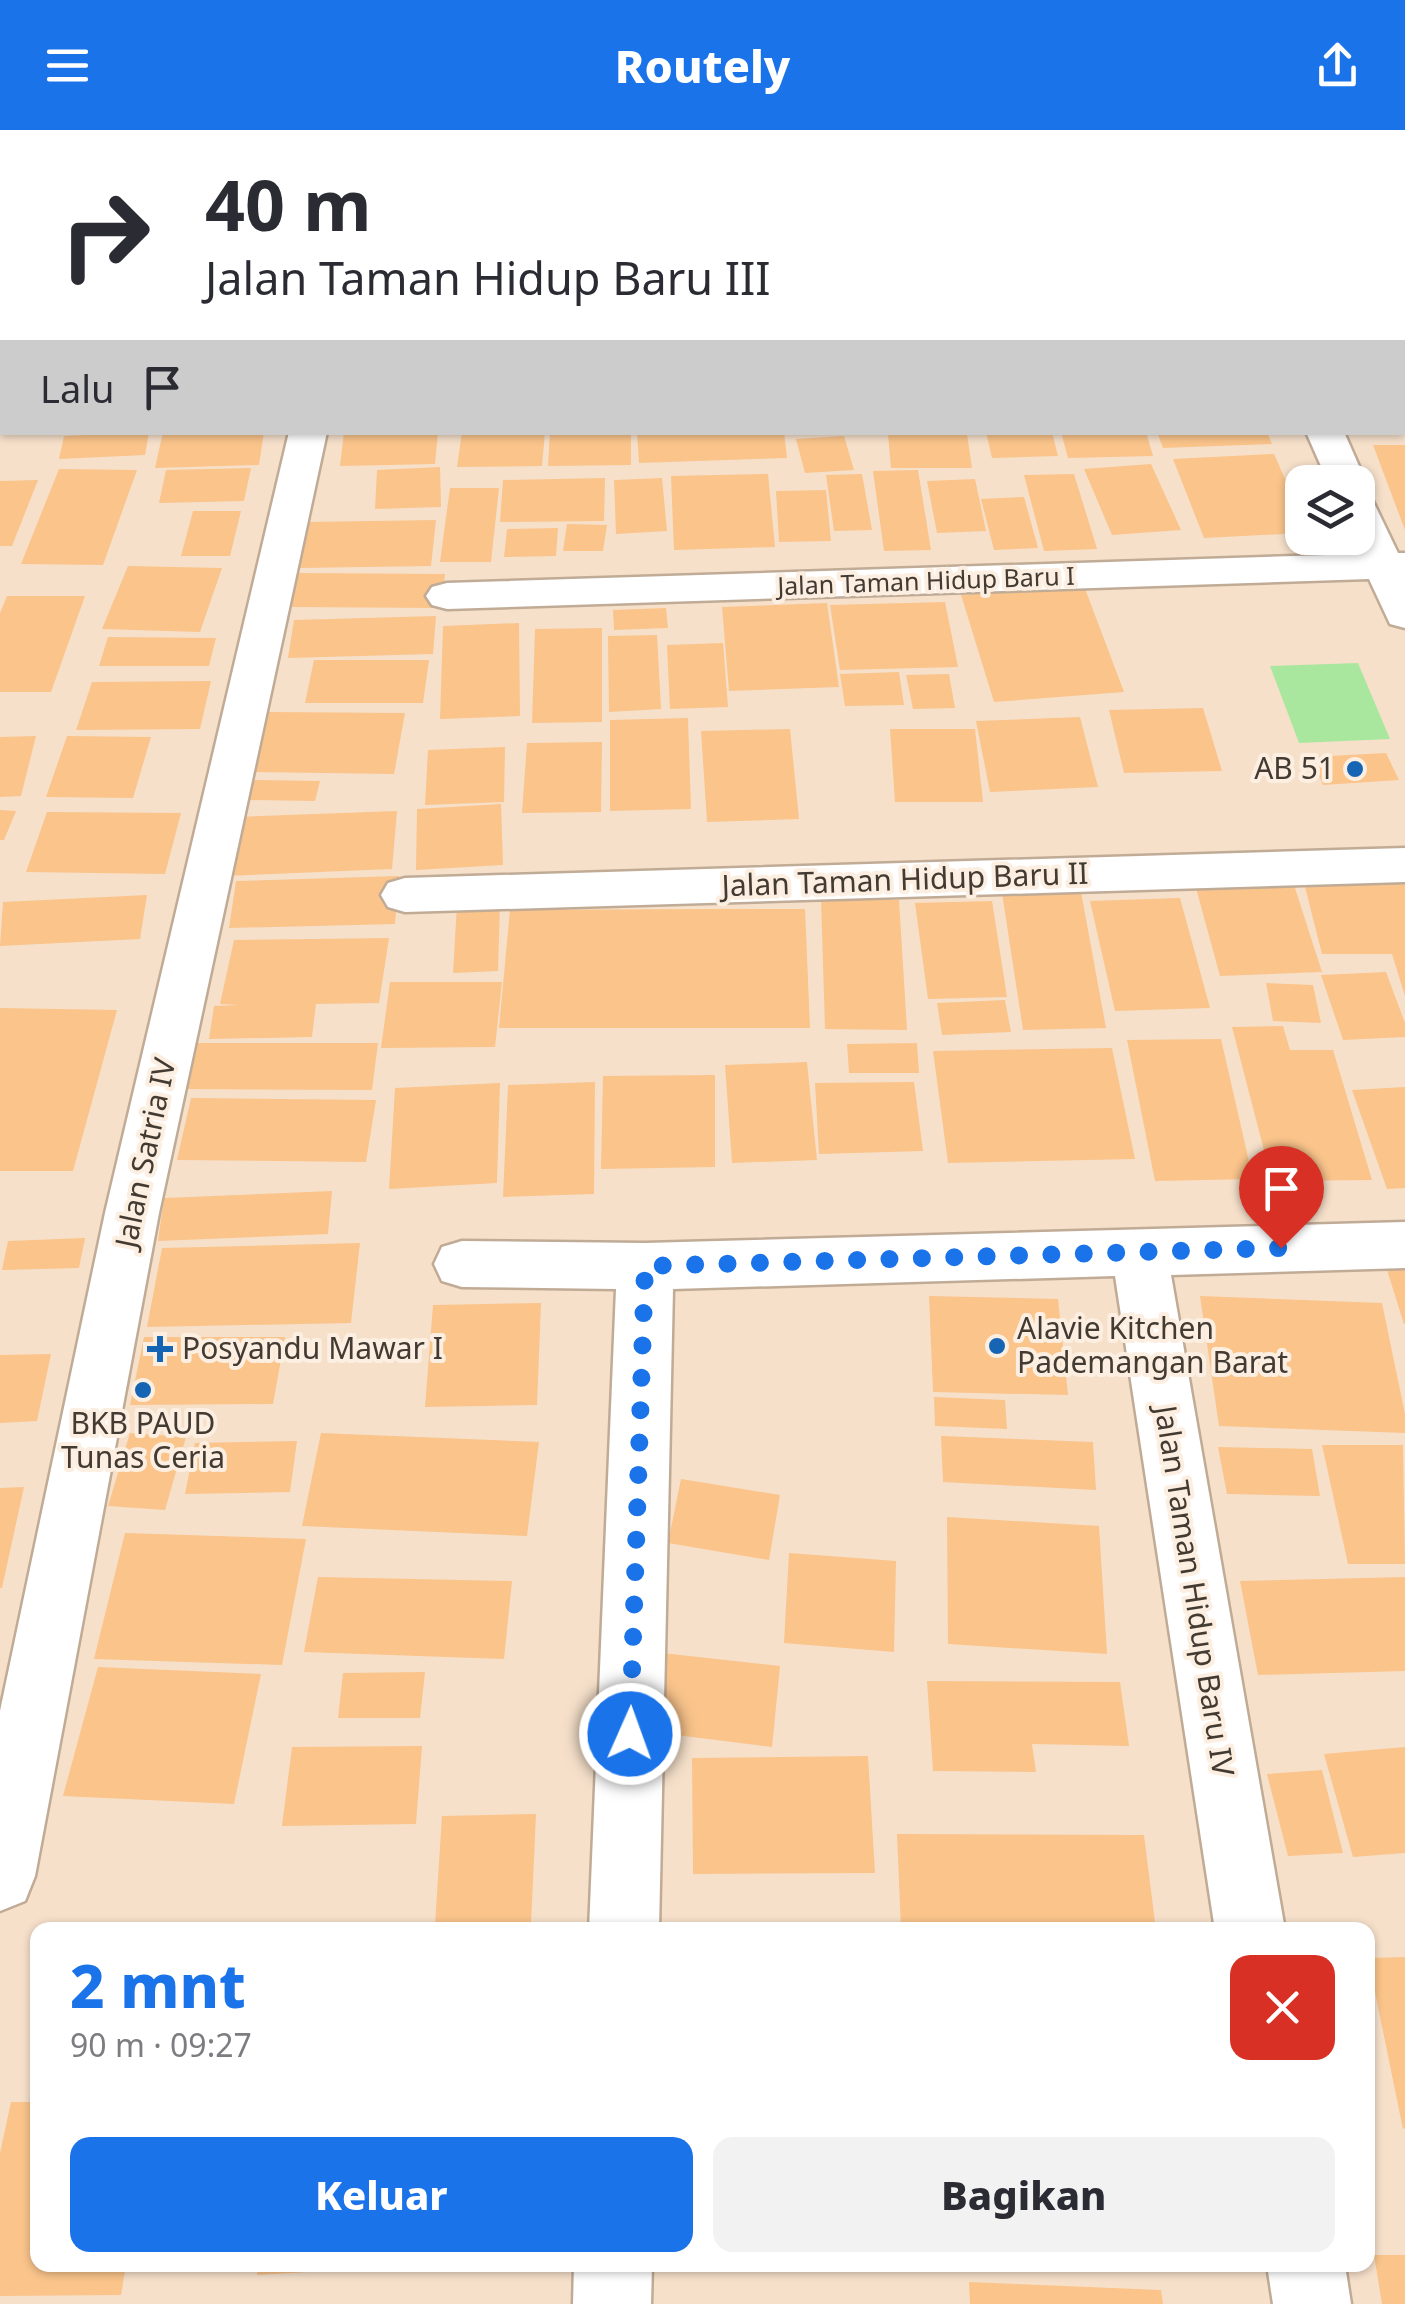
<!DOCTYPE html>
<html lang="id">
<head>
<meta charset="utf-8">
<style>
	body { margin:0; font-family:"Noto Sans",sans-serif; background:#f2f2f3; color:#2b2b33; height:100vh; display:flex; flex-direction:column; font-size:38px; white-space:nowrap }
	* { box-sizing:border-box; margin:0 }
	p { font-size:32px; color:#7c7c81 }
	.icon { flex:none; width:55px; height:55px; fill:none; stroke:currentColor; stroke-width:2; stroke-linecap:round; stroke-linejoin:round }
	.map { position:relative; flex:1; overflow:hidden }
	.drawer { position:absolute; left:30px; top:1792px; width:1345px; height:350px; display:flex; flex-direction:column; background:#fff; border-radius:20px; box-shadow:0 2px 8px #0004 }
	.drawer>* { flex:none }
	.hud { position:absolute; left:0px; top:0px; width:1405px; height:305px; box-shadow:0 2px 8px #0004; background:#fff; color:#2b2b33; overflow:hidden }
	.tools { position:absolute; left:1285px; top:335px; display:grid; gap:20px }
	.tools a { display:grid; place-items:center; width:90px; height:90px; border-radius:20px; background:#fff; box-shadow:0 2px 8px #0004; font-size:50px }
	.pin { position:absolute; display:grid; place-items:center; width:85px; height:85px; color:#fff; margin:-102px -42px; border-radius:50% 50% 50% 0; rotate:-45deg; box-shadow:0 0 10px #0007 }
	.pin .icon { rotate:45deg }
	.me { position:absolute; width:110px; margin:-55px; rotate:2deg; stroke-linejoin:round; filter:drop-shadow(0 0 8px #0008) }
	.turn { display:flex; align-items:center; gap:35px; height:210px; padding:0 40px; font-size:45px }
	.turn .icon { width:130px; height:130px; stroke-width:2.5 }
	.turn b { display:block; font-size:70px; line-height:85px }
	.then { display:flex; align-items:center; height:95px; padding:0 40px; background:#0003; gap:20px; font-size:38px }
	.round { display:grid; place-items:center; flex:none; width:105px; height:105px; border-radius:20px; background:#f2f2f3 }
	.summary { display:flex; align-items:center; justify-content:space-between; height:170px; padding:0 40px }
	h1 { font-size:60px; font-weight:800; line-height:75px; color:#1a73e8 }
	.action { display:flex; gap:20px; margin-top:auto; padding:20px 40px }
	.action a { flex:1; height:115px; border-radius:20px; background:#1a73e8; color:#fff; font-size:40px; font-weight:800; line-height:115px; text-align:center }
	.action a+a { background:#f2f2f3; color:#2b2b33 }
	header { display:flex; justify-content:space-between; align-items:center; height:130px; padding:0 40px; background:#1a73e8; color:#fff; font-size:45px; font-weight:800 }
	.map>svg:first-child { display:block }
	.green { fill:#a9e79f }
	.lines { fill:none; stroke-linecap:round; stroke-linejoin:round }
	.canal { fill:#4bdade; fill-rule:evenodd }
	.building { fill:#fac48b }
	.minor-casing { stroke:#c0ab96; stroke-width:5 }
	.tertiary-casing { stroke:#c0ab96; stroke-width:5 }
	.minor { fill:#fff; fill-rule:evenodd }
	.tertiary { fill:#fff; fill-rule:evenodd }
	.route { stroke:#1a73e8; stroke-width:18; stroke-dasharray:0 32.4 }
	.poi-dot { fill:#1665b4; stroke:#fcefe1; stroke-width:4 }
	.labels { text-anchor:middle; stroke-width:8; stroke-linejoin:round; paint-order:stroke }
	.far-street-label { font-size:25px; fill:#433a32; stroke:#fcefe1 }
	.poi-label { font-size:30px; fill:#433a32; stroke:#fcefe1; text-anchor:start }
	.street-label { font-size:30px; fill:#433a32; stroke:#fcefe1 }
</style>
</head>
<body>
<header><svg class="icon" aria-label="menu" viewBox="0 0 24 24"><path d="M4 6h16M4 12h16M4 18h16"/></svg>Routely<svg class="icon" aria-label="share" viewBox="0 0 24 24"><path d="M12 15V3M7 8l5-5 5 5M5 13v7h14v-7"/></svg></header>
<div class="map">
<svg width="1405" height="2174" viewBox="0 0 1405 2174">
	<rect width="100%" height="100%" fill="#f6e0ca"/>
	<path class="green" d="M1358 533 1390 609 1299 613 1270 536Z"/>
	<g class="lines">
		<path class="canal" d="M1402 115H1405V147H1402Z
			M0 137 2 138V171H0Z"/>
	</g>
	<path class="building" d="M149 302 145 325 59 329 64 306Z
		M163 302H264L259 335 155 338Z
		M344 302H438L435 334 340 336Z
		M462 302H545L542 336 457 337Z
		M550 302H631V335L548 336Z
		M637 302H784L787 328 639 333Z
		M986 302H1052L1058 326 992 328Z
		M1061 302H1146L1153 326 1068 328Z
		M1157 302H1267L1272 314 1163 318Z
		M888 304H967L972 338H891Z
		M844 306 854 340 805 343 796 309Z
		M1373 315H1405V400Z
		M1274 324 1302 387V403L1204 408 1173 329Z
		M1151 334 1181 400 1112 405 1084 339Z
		M440 337 441 377 375 379 377 340Z
		M251 338 244 371 159 373 166 340Z
		M59 339 137 340 103 435 21 434Z
		M918 340 931 420 884 421 873 341Z
		M768 344 775 417 674 420 671 346Z
		M862 344 872 400 834 401 826 345Z
		M1074 344 1097 419 1044 421 1024 345Z
		M605 348 604 391 500 392 503 350Z
		M662 348 667 401 616 404 614 350Z
		M975 349 986 401 937 403 927 351Z
		M38 350 12 416H0V351Z
		M450 358H499L491 432H440Z
		M826 360 831 411 779 412 776 361Z
		M1024 367 1038 418 994 420 981 369Z
		M193 381H241L230 426H181Z
		M436 390 431 436 299 438 306 392Z
		M567 394 607 395 603 421H563Z
		M558 398 556 426 504 427 507 399Z
		M128 436 222 438 200 502 102 499Z
		M297 443 445 444 441 478 289 477Z
		M1084 456 1124 562 994 572 961 465Z
		M7 466H85L51 562H0V483Z
		M945 472 958 537 840 540 830 475Z
		M827 473 839 557 729 561 722 477Z
		M666 478 668 498 614 500 613 480Z
		M436 486 433 524 288 528 294 490Z
		M519 493 520 586 440 589 443 496Z
		M602 498V592L532 593 535 499Z
		M657 505 661 579 609 582 608 506Z
		M108 507 216 508 209 536H99Z
		M723 513 728 577 670 579 667 515Z
		M314 530H429L423 573H305Z
		M899 542 904 575 845 576 840 544Z
		M949 544 955 578 913 579 906 545Z
		M211 551 200 599 76 600 92 552Z
		M1203 578 1222 641 1124 643 1109 580Z
		M269 582 405 583 394 644 253 642Z
		M1080 587 1098 657 990 662 976 591Z
		M688 588 691 679 610 681V590Z
		M790 599 799 689 707 692 701 601Z
		M890 599H975L983 672H895Z
		M36 606 21 666 0 667V607Z
		M67 606 151 607 133 668 46 667Z
		M602 612 601 682 522 683 527 613Z
		M505 617 504 672 425 675 428 620Z
		M1386 623 1399 650 1323 655 1311 627Z
		M252 650 320 651 315 671 246 670Z
		M501 674 503 735 416 740 417 679Z
		M0 680 16 681 4 710H0Z
		M397 681 392 739 226 746 234 687Z
		M47 682 181 683 165 744 26 742Z
		M399 746 395 794 229 798 236 751Z
		M1303 749 1405 750V866L1392 824H1322Z
		M1294 755 1322 842 1220 846 1196 758Z
		M1081 762 1106 898 1023 900 1002 763Z
		M147 765 140 809 0 816 3 772Z
		M1180 768 1210 878 1115 881 1090 771Z
		M821 769 899 770 907 900 825 899Z
		M992 771 1007 867 928 869 915 773Z
		M500 773 498 841 453 843 457 774Z
		M708 779H805L810 898H499L510 780Z
		M389 808 379 873 316 874 312 907 209 909 214 876 239 875 220 874 234 810Z
		M1386 842 1405 893V907L1343 910 1321 845Z
		M390 852H502L495 917 381 918Z
		M1266 853 1313 855 1321 893 1273 891Z
		M1005 870 1011 902 942 905 937 873Z
		M0 878 117 880 73 1041H0Z
		M1283 896 1290 920H1333L1372 1050 1272 1051 1232 897Z
		M1221 909 1253 1049 1155 1051 1127 910Z
		M194 913H378L372 960 183 959Z
		M917 913 919 943H849L847 914Z
		M1112 918 1135 1029 948 1033 933 921Z
		M807 932 817 1030 732 1033 725 935Z
		M715 945V1037L601 1039 603 946Z
		M595 952 594 1064 503 1067 508 955Z
		M914 952 923 1021 819 1024 815 953Z
		M500 953 497 1053 389 1059 395 958Z
		M1405 957V1058L1387 1059 1352 960Z
		M191 968 376 970 366 1032 177 1030Z
		M332 1061 328 1104 158 1111 164 1068Z
		M85 1108 79 1138 2 1140 8 1111Z
		M360 1113 351 1193 147 1197 162 1118Z
		M1405 1136V1194H1404L1386 1137Z
		M929 1166 1058 1169 1068 1265 933 1262Z
		M1200 1166 1382 1173 1405 1284V1303L1219 1296Z
		M541 1173 537 1275 425 1277 433 1175Z
		M144 1207H285L273 1274 130 1275Z
		M51 1224 37 1291 0 1293V1225Z
		M934 1267 1005 1270 1007 1299 935 1296Z
		M130 1303 186 1307 165 1380 108 1376Z
		M321 1303 539 1312 527 1406 302 1396Z
		M941 1306 1093 1312 1096 1360 943 1352Z
		M297 1311 290 1362 185 1364 195 1313Z
		M1322 1315H1403L1405 1434H1348Z
		M1218 1317 1312 1319 1320 1366 1227 1364Z
		M681 1349 780 1365 769 1430 668 1413Z
		M24 1357 2 1458H0V1358Z
		M947 1387 1099 1396 1107 1524 948 1514Z
		M125 1403 306 1409 282 1535 94 1529Z
		M789 1423 896 1431 894 1522 784 1513Z
		M318 1447 512 1451 504 1529 304 1522Z
		M1405 1447V1541L1258 1545 1240 1451Z
		M662 1523 780 1536 772 1617 652 1602Z
		M98 1537 261 1544 234 1674 63 1666Z
		M425 1542 420 1588H338L343 1543Z
		M927 1551 1120 1552 1129 1616 1032 1614 1036 1642 933 1641Z
		M422 1616 416 1694 282 1696 292 1617Z
		M1405 1617V1723L1353 1727 1324 1624Z
		M868 1626 875 1743 693 1744 692 1628Z
		M1322 1640 1343 1723 1288 1726 1267 1644Z
		M536 1684 531 1794 435 1795 442 1686Z
		M897 1704 1144 1705 1156 1800H901Z
		M1405 1827V1998L1403 1999 1368 1828Z
		M11 1972H38V2135H126L121 2165 0 2166V2023Z
		M1374 2125H1405V2174H1382Z
		M258 2135H375V2138L257 2145Z
		M969 2152 1161 2160 1163 2174H970Z"/>
	<g class="lines">
		<g class="minor-casing">
			<path id="minor" d="M577 0H609V2H578Z
				M1119 0H1184L1186 2H1118Z
				M1306 0H1338L1340 2H1308Z
				M1402 146H1405V166H1402Z
				M0 180H2V202H0Z
				M289 302H327L159 1083 35 1746 25 1771 0 1781V1581L105 1083Z
				M1306 302H1344L1366 352 1361 360 1358 361V352H1328Z
				M1358 365 1372 369 1398 423H1405V498L1390 494 1369 449 447 479 432 475 426 466 432 457 447 453 1358 424 1351 408H1358Z
				M1405 718V752L405 782 388 777 381 765 388 753 405 748Z
				M1405 1092V1138L1171 1145 1285 1800H1215L1115 1146 673 1159 659 1800H589L616 1159 462 1157 442 1151 434 1134 442 1117 462 1111 645 1113Z
				M574 2135H652L651 2174H573Z
				M1267 2135H1345L1351 2174H1273Z"/>
		</g>
		<g class="tertiary-casing">
			<path id="tertiary" d="M903 0H935L936 2H905Z
				M1402 72H1405V92H1402Z
				M0 91H2V111H0Z"/>
		</g>
		<use href="#minor" class="minor"/>
		<use href="#tertiary" class="tertiary"/>
	</g>
	<g class="lines">
		<path class="route" d="M630 1604 645 1136 1281 1118"/>
	</g>
	<g class="poi-dot">
		<circle cx="1355" cy="639" r="10"/>
		<circle cx="997" cy="1216" r="10"/>
		<path d="M155 1204h10v10h10v10h-10v10h-10v-10h-10v-10h10z"/>
		<circle cx="143" cy="1260" r="10"/>
	</g>
	<g class="labels">
		<g class="far-street-label">
			<text transform="translate(926 451) rotate(-2)" y="9">Jalan Taman Hidup Baru I</text>
		</g>
		<g class="poi-label">
			<text x="1335" y="649" text-anchor="end">AB 51</text>
			<text x="1017" y="1209">Alavie Kitchen<tspan x="1017" dy="34">Pademangan Barat</tspan></text>
			<text x="182" y="1229">Posyandu Mawar I</text>
			<text x="143" y="1304" text-anchor="middle">BKB PAUD<tspan x="143" dy="34">Tunas Ceria</tspan></text>
		</g>
		<g class="street-label">
			<text transform="translate(905 750) rotate(-2)" y="10">Jalan Taman Hidup Baru II</text>
			<text transform="translate(146 1023) rotate(-78)" y="10">Jalan Satria IV</text>
			<text transform="translate(1194 1461) rotate(81)" y="10">Jalan Taman Hidup Baru IV</text>
		</g>
	</g>
</svg>
<div class="tools">
<a><svg class="icon" aria-label="layers" viewBox="0 0 24 24"><path d="M12 4l9 5-9 5-9-5zM3 14l9 5 9-5"/></svg></a>
</div>
<div class="pin" style="left:1281px;top:1118px;background:#d93025"><svg class="icon" aria-label="arrive" viewBox="0 0 24 24"><path d="M6 21V4h12l-3 4 3 4H6"/></svg></div>
<svg class="me" style="left:630px;top:1604px" viewBox="-20 -20 40 40"><circle r="17" fill="#1a73e8" stroke="#fff" stroke-width="3"/><path d="M0-11L8 9 0 5-8 9z" fill="#fff"/></svg>
<div class="hud">
<div class="turn"><svg class="icon" aria-label="right" viewBox="0 0 24 24"><path d="M7 20v-9h11M14 6l5 5-5 5"/></svg><div><b>40 m</b>Jalan Taman Hidup Baru III</div></div>
<div class="then">Lalu<svg class="icon" aria-label="arrive" viewBox="0 0 24 24"><path d="M6 21V4h12l-3 4 3 4H6"/></svg></div>
</div>
<section class="drawer">
<div class="summary"><div><h1>2 mnt</h1><p>90 m · 09:27</p></div><a class="round" style="background:#d93025;color:#fff"><svg class="icon" aria-label="close" viewBox="0 0 24 24"><path d="M6 6l12 12M18 6L6 18"/></svg></a></div>
<div class="action"><a>Keluar</a><a>Bagikan</a></div>
</section>
</div>
</body>
</html>
